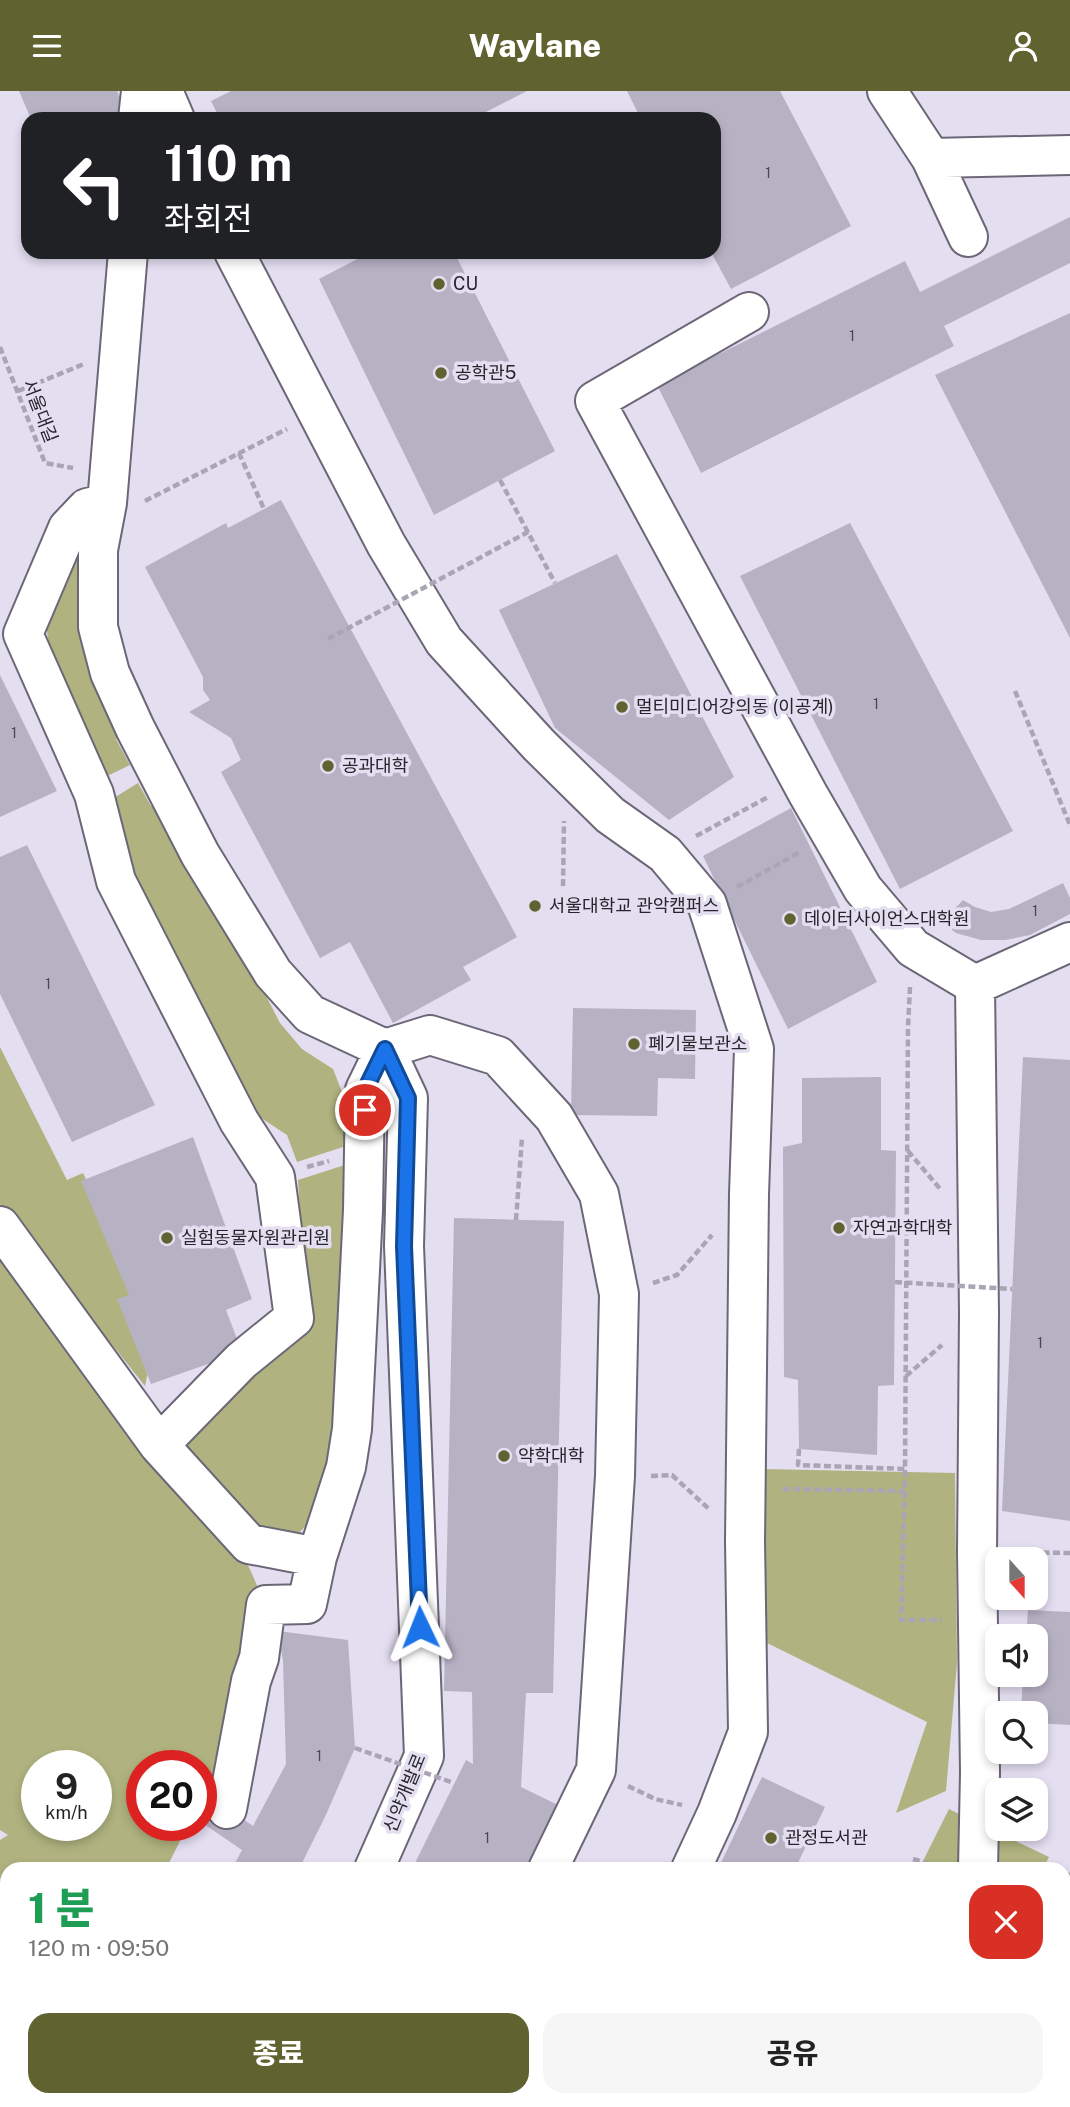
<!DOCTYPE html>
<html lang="ko">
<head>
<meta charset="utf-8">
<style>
	body { margin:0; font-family:"Public Sans","Noto Sans KR",sans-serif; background:#f6f6f6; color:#222; height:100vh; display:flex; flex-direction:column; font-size:26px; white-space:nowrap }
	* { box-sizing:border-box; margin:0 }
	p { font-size:23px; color:#767676 }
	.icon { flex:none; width:38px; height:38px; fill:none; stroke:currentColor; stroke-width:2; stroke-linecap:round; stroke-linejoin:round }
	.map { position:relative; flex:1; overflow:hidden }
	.drawer { position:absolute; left:0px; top:1771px; width:1071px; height:245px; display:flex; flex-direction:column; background:#fff; border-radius:21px 21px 0 0; box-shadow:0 4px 10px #0003 }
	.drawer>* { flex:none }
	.top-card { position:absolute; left:21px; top:21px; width:700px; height:147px; border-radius:21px; box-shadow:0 4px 10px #0003; background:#202124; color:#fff; overflow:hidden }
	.needle { width:46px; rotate:159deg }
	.fabs { position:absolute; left:985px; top:1456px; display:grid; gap:14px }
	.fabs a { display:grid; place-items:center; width:63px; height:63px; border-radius:14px; background:#fff; box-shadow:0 4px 10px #0003; font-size:35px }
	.speed { position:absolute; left:21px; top:1659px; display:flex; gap:14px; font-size:35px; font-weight:700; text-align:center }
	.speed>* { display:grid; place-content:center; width:91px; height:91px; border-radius:50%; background:#fff; box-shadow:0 4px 10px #0003; line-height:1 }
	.speed small { font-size:18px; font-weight:400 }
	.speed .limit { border:10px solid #d22; background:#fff; color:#111 }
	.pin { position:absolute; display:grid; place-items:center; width:60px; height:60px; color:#fff; margin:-30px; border:4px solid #fff; border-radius:50%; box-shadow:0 2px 7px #0007 }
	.me { position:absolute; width:77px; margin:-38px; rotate:358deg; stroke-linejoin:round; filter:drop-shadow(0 0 5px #0008) }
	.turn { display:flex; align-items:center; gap:24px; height:147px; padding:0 28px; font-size:32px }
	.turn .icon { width:91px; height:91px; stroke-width:2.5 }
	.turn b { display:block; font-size:49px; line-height:60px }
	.round { display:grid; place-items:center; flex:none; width:74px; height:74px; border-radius:21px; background:#f6f6f6 }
	.head { display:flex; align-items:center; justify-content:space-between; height:119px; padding:0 28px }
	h1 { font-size:42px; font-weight:800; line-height:52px; color:#1e9e55 }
	.button { display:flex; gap:14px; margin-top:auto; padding:14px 28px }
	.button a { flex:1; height:80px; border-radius:21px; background:#60622f; color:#fff; font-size:28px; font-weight:800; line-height:80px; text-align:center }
	.button a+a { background:#f6f6f6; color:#222 }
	header { display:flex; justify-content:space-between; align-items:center; height:91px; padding:0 28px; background:#60622f; color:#fff; font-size:32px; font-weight:800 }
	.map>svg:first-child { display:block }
	.green { fill:#b0b37f; fill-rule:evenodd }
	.building { fill:#b7b1c4 }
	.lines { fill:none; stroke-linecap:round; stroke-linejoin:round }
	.minor-tunnel { stroke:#beb9ca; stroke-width:38; stroke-dasharray:38 19; stroke-linecap:butt }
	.minor-casing { stroke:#6c6777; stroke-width:42 }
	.path { stroke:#a9a5b4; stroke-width:4.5; stroke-dasharray:7 3.5; stroke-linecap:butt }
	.minor { stroke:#fff; stroke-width:38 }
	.path-bridge { stroke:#a9a5b4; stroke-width:4.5; stroke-dasharray:7 3.5; stroke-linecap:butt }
	.route-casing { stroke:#114b97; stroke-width:18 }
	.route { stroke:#1a73e8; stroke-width:12 }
	.poi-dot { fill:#60622f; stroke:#e4def1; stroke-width:2.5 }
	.labels { text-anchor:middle; stroke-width:7; stroke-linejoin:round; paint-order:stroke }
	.number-label { font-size:14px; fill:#4b4852 }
	.poi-label { font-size:18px; fill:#27252c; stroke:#e4def1; text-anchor:start }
	.street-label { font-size:18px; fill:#27252c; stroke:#e4def1 }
</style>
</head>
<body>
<header><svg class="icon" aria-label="menu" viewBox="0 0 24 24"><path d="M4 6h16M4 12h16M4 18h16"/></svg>Waylane<svg class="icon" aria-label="person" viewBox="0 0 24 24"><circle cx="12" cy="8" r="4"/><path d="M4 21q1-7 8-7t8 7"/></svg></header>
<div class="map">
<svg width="1070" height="2016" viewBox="0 0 1070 2016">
	<rect width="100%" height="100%" fill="#e4def1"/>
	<path class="green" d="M84 433 126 642 116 648 130 674 103 687 49 561 46 528Z
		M138 692 151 715 165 710 280 932 302 958 333 978 346 1011 352 1053 297 1071 287 1044 252 1021 127 773 109 710Z
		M0 956 67 1089 83 1082 157 1237 145 1295 0 1113Z
		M351 1072 338 1351 309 1431 299 1442 286 1444 247 1431 177 1361 247 1278 307 1241 298 1089Z
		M0 1151 242 1461 260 1501 245 1621 201 1708V1675H142V1734H188L166 1778H7V2009H243L240 2016H0V1749L8 1744 0 1739ZM37 1675H96V1734H37Z
		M760 1378 955 1382 957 1572 946 1700 896 1722 927 1631 763 1550Z
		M949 1718 1049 1766 1043 1778H919Z"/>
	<path class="building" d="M19 0H117L129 28H31Z
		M231 0H527L472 28H220L211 10Z
		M627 0H780L851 135 731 198 711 161H714V28H641Z
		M1070 126V172L944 235 954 255 701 382 657 294 905 170 920 201Z
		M371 161H454L555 360 434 424 319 188Z
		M1070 222V547L935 284Z
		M281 409 517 846 463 876 471 889 393 932 350 851 320 867 221 681 241 669 231 647 189 621 210 609 203 599V586L145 476 226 432 228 437Z
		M850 432 1013 740 900 798 740 485Z
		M617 463 734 686 669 729 555 637 499 519Z
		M0 584 57 700 0 726Z
		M791 717 877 891 788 938 703 765Z
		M27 754 155 1014 72 1051 0 903V766Z
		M1063 792 1070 807V823L1030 844 1005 849H981L956 842 942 831 963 809 975 816 991 821 1009 818Z
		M573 917 696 919 695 988 658 987 657 1025 571 1024Z
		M1023 966 1070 969V1430L1002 1420Z
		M881 986V1059L896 1060 894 1294 878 1295 877 1364 799 1358 798 1289 784 1286 783 1056 802 1052V987Z
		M193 1046 252 1208 226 1219 242 1261 151 1293 117 1208 129 1204 81 1090Z
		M454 1127 564 1130 553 1602H526L521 1696 562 1716 532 1778H412L466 1669 473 1673 472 1601 444 1600Z
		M1028 1519 1070 1521V1634L1036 1632V1622H1021L1023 1584H1036V1545H1026Z
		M278 1540 348 1549 355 1657 325 1726 299 1778H232L242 1759 201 1731 214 1708 253 1735 286 1673 283 1570Z
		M762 1686 825 1716 795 1778H718Z
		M1064 1954 1070 1957V2016H698L701 2009H1064Z
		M298 2009H418L415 2016H295Z
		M607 2009H683L680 2016H604Z"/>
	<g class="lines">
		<path class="minor-tunnel" d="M881 2016 885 2009"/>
		<g class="minor-casing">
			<path id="minor" d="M163 0 175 28
				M887 0 931 67 968 146
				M138 28 141 0
				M931 67 1070 64
				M128 161 107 412 98 459V536L110 582 135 637 200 763 273 882 310 923 385 958 430 944 498 965 554 1026 599 1103 619 1203 615 1385 596 1679 548 1778
				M234 161 386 453 444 550 539 654 610 724 665 763 707 813 754 958 749 1103 745 1450 748 1641 717 1722 691 1778
				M749 221 595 310 808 703 863 798 913 857 975 894
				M107 412 87 417 68 437 23 543 94 703 116 790 239 1030 275 1086 294 1227 241 1270 159 1354
				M975 894 979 1222 977 1461 980 1682 978 1778
				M975 894 1070 851
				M0 1135 159 1354 249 1453 317 1466 346 1376 352 1338 363 1119 365 999 385 958
				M227 1718 251 1590 259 1567 266 1514 307 1513 317 1466
				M374 1778 424 1665 404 1155 408 1007 385 958
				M269 2016 272 2009
				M434 2016 437 2009
				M579 2016 582 2009"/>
		</g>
		<path class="path" d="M0 256 45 372 73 377
			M18 300 84 273
			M239 362 264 418
			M500 389 555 492
			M145 410 287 338
			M1015 600 1070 734
			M696 745 768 706
			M563 795 564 730
			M737 796 800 761
			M910 896 908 936 905 1378 901 1529H942
			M908 1060 941 1099
			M307 1076 329 1070
			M516 1129 522 1047
			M653 1192 677 1184 712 1144
			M906 1285 942 1254
			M799 1358 798 1374 905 1378
			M651 1385 672 1384 709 1418
			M783 1398 904 1400
			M1011 1461 1070 1462
			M628 1695 655 1708 682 1714
			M913 1768 944 1777
			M1064 1784H1070
			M1064 1837 1070 1841"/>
		<use href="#minor" class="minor"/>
		<path class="path-bridge" d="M328 548 528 441
			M895 1191 1012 1198
			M355 1657 454 1692"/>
	</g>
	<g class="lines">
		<g class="route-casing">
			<path id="route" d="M365 1019V999L385 958 408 1007 404 1155 420 1536"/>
		</g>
		<use href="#route" class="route"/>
	</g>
	<g class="poi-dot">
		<circle cx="439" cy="193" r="7"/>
		<circle cx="441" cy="282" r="7"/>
		<circle cx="622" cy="616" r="7"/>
		<circle cx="328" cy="675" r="7"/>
		<circle cx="535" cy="815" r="7"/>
		<circle cx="790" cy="828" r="7"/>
		<circle cx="634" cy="953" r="7"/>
		<circle cx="839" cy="1137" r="7"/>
		<circle cx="167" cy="1147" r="7"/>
		<circle cx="504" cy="1365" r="7"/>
		<circle cx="771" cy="1747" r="7"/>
	</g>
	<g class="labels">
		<g class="number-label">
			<text x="768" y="87">1</text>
			<text x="852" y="250">1</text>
			<text x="876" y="618">1</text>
			<text x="14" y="647">1</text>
			<text x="1035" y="825">1</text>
			<text x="48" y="898">1</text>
			<text x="1040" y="1257">1</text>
			<text x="319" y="1670">1</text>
			<text x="487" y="1752">1</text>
		</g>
		<g class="poi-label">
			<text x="453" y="199">CU</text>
			<text x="455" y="288">공학관5</text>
			<text x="636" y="622">멀티미디어강의동 (이공계)</text>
			<text x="342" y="681">공과대학</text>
			<text x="549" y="821">서울대학교 관악캠퍼스</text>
			<text x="804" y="834">데이터사이언스대학원</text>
			<text x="648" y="959">폐기물보관소</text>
			<text x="853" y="1143">자연과학대학</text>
			<text x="181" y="1153">실험동물자원관리원</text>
			<text x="518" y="1371">약학대학</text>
			<text x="785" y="1753">관정도서관</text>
		</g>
		<g class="street-label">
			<text transform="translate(40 320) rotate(69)" y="6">서울대길</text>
			<text transform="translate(405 1702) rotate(-68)" y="6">신약개발로</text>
		</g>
	</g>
</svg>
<div class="fabs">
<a><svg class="needle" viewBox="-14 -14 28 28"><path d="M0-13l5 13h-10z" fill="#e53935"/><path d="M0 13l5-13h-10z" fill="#767676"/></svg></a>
<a><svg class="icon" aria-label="sound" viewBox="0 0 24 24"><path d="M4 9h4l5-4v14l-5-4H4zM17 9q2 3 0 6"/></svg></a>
<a><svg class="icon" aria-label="search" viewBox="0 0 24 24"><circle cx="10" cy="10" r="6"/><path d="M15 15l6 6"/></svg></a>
<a><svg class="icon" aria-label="layers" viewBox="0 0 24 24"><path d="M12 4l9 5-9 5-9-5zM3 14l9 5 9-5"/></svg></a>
</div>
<div class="speed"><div>9<small>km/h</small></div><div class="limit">20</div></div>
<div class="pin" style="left:365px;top:1019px;background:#d93025"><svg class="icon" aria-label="arrive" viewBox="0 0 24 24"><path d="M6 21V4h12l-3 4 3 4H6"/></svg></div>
<svg class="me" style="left:420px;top:1536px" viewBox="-20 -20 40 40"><path d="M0-17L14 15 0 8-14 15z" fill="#1a73e8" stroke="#fff" stroke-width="4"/></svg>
<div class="top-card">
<div class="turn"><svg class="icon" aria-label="left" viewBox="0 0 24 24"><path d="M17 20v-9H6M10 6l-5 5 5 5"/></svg><div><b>110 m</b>좌회전</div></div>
</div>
<section class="drawer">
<div class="head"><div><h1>1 분</h1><p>120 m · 09:50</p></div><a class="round" style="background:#d93025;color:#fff"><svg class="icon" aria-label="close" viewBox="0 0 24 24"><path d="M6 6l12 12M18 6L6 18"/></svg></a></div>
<div class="button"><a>종료</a><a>공유</a></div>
</section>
</div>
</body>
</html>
